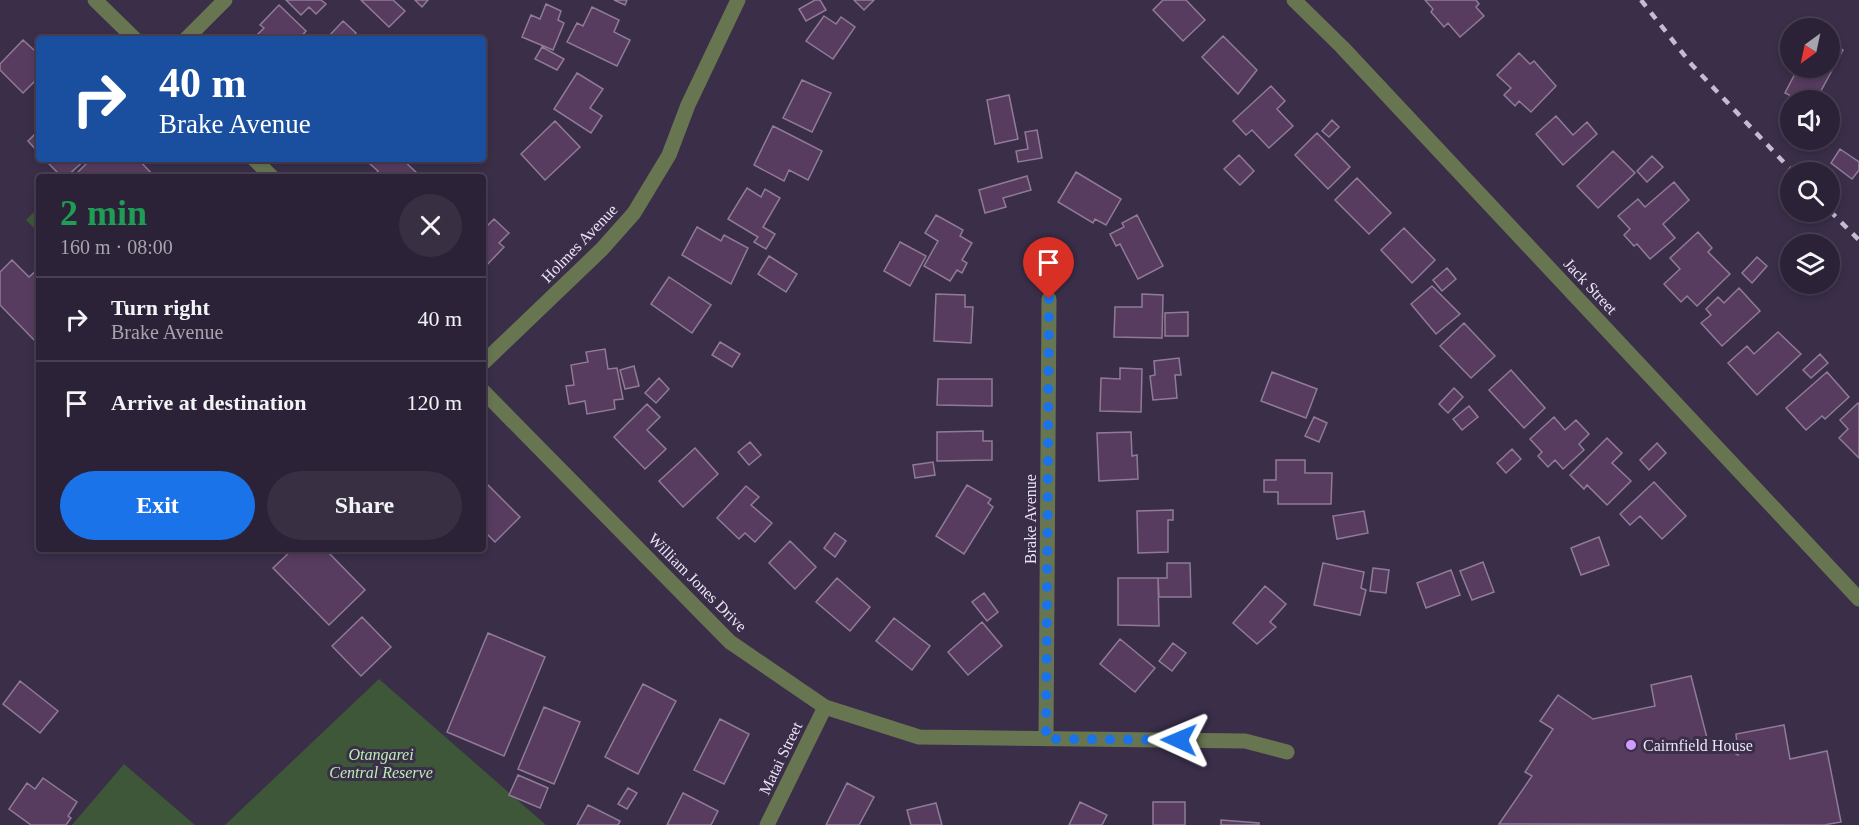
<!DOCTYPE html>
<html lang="en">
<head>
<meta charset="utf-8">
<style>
	body { margin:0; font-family:"Times New Roman",serif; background:#382f42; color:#f1f3f6; height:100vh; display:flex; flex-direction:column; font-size:22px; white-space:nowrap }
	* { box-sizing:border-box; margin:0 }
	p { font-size:20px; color:#a6a4ad }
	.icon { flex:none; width:33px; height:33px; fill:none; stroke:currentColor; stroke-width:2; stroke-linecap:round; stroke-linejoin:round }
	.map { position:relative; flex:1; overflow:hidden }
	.details { position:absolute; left:36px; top:174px; width:450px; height:378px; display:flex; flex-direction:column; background:#2c2237; border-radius:6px; box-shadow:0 3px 9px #0003,0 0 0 2px #483f52 }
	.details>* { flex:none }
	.banner { position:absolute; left:36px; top:36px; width:450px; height:126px; border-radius:6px; box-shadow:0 3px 9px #0003,0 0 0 2px #483f52; background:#1a4fa0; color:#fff; overflow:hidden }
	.needle { width:39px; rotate:213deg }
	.fabs { position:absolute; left:1780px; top:18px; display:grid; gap:12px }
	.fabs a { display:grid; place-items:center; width:60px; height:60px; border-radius:50%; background:#2c2237; box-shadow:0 3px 9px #0003,0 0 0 2px #483f52; font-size:30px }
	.pin { position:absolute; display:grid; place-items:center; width:51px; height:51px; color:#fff; margin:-62px -26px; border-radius:50% 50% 50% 0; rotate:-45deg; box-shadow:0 0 6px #0007 }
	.pin .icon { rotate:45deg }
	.me { position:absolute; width:66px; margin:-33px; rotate:271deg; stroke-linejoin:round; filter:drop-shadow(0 0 4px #0008) }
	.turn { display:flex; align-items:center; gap:21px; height:126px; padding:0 24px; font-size:27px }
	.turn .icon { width:78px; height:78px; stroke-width:2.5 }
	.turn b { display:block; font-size:42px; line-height:51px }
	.round { display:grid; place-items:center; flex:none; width:63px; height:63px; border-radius:32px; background:#382f42 }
	.overview { display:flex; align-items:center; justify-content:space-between; height:102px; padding:0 24px }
	h1 { font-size:36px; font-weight:600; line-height:45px; color:#1e9e55 }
	.cta { display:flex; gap:12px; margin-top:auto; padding:12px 24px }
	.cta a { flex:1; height:69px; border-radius:36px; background:#1a73e8; color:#fff; font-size:24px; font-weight:600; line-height:69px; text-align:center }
	.cta a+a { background:#382f42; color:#f1f3f6 }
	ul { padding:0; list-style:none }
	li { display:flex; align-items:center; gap:18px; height:84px; padding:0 24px; border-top:2px solid #483f52 }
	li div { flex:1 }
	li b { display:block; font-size:22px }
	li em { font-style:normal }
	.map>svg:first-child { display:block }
	.green { fill:#3d5738 }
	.building { fill:#573c5f; stroke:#907b97; stroke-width:1.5 }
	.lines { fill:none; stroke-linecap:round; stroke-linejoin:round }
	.minor { stroke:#687551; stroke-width:15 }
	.rail { stroke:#c4bccf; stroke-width:4.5; stroke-dasharray:8 8; stroke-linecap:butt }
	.route { stroke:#1a73e8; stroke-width:10; stroke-dasharray:0 18 }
	.poi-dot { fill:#d09dff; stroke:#3a2e49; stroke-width:2 }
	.labels { text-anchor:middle; stroke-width:6; stroke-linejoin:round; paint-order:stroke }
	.street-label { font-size:16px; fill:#eae4f5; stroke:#3a2e49 }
	.poi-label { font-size:16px; fill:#eae4f5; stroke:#3a2e49; text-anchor:start }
	.park-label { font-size:16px; font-style:italic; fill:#bcefb4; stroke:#3a2e49 }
</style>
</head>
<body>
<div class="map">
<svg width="1859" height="825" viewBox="0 0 1859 825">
	<rect width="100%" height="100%" fill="#3a2e49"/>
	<path class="green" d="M39 207V233L26 220Z
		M379 679 546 825H225Z
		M124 764 195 825H72Z"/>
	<path class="building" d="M286 0H321L326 4 316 14 309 7 301 15Z
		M361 0H393L405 11 389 27Z
		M415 0H428L422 7Z
		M614 0H627L625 5Z
		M815 0H820L826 10 806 21 799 9Z
		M854 0H874L864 10Z
		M1163 0H1186L1205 20 1183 41 1153 10Z
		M1425 0H1476L1479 4 1476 7 1484 16 1460 37 1448 23 1444 27 1431 12 1433 9Z
		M546 4 561 11 558 20 564 23 553 50 522 37 531 15 540 19Z
		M279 5 306 31 299 39H253L264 28 260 25Z
		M592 7 619 20 614 32 630 40 617 66 567 42 577 23 583 26Z
		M824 16 836 24 841 17 855 27 833 59 806 41Z
		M343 21 356 33 350 39H332L329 36Z
		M1223 36 1257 70 1238 94 1202 57Z
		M23 40 34 50 39 45V77L23 93 0 70V64Z
		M1830 43 1843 50 1816 100H1799L1785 93 1798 68H1830Z
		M542 47 564 59 557 70 535 59Z
		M1519 53 1530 64 1534 61 1556 86 1531 112 1519 101 1515 106 1504 95 1511 88 1497 75Z
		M577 73 603 89 590 108 602 116 591 133 554 109Z
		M802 80 831 93 812 132 783 118Z
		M1271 86 1285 101 1277 109 1293 126 1269 148 1252 130 1246 135 1233 121Z
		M1009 95 1018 139 995 144 987 100Z
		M1556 116 1573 135 1587 122 1597 134 1563 165 1536 134Z
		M1332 120 1339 127 1329 137 1322 131Z
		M555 121 580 147 545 180 521 154Z
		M773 126 822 151 808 180 789 170 784 181 754 165Z
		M39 130V153L28 141Z
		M1037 130 1042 158 1018 162 1016 151 1028 149 1025 132Z
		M1317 133 1350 167 1328 189 1295 155Z
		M1840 149 1859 162V170L1852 179 1831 163Z
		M1613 151 1635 173 1598 208 1577 186Z
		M1239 155 1254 171 1240 185 1224 169Z
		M1652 156 1663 167 1647 182 1637 171Z
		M44 159H86L66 177H62Z
		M91 159H138L155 177H81L77 173Z
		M374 159H402L418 174 415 177H373L378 171 369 163Z
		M1076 172 1121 199 1106 225 1095 219 1093 223 1058 202Z
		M1027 176 1031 190 1003 198 1006 207 985 213 979 190Z
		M1357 178 1391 213 1369 234 1335 200Z
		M1674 182 1689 200 1663 224 1675 238 1650 259 1637 244 1634 246 1624 235 1630 229 1618 216 1638 199 1645 207Z
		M747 188 761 197 765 189 780 198 763 227 775 234 766 249 754 242 758 237 728 219Z
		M936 215 963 230 960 236 972 243 962 260 967 263 962 273 957 270 950 281 924 266 938 241 925 233Z
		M1137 215 1163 266 1138 279 1120 244 1116 246 1110 234 1124 227 1122 223Z
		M494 219 509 233 499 243 504 247 483 269V230Z
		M697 227 721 241 724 235 748 248 731 284 682 255Z
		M1404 228 1435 260 1412 283 1381 250Z
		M1698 232 1712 248 1708 252 1730 274 1697 306 1687 296 1681 302 1664 284 1680 269 1670 258Z
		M900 242 926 256 910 286 884 271Z
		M769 256 797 274 786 292 758 274Z
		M1757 257 1767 266 1752 283 1742 273Z
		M12 260 29 277 39 268V339L36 342 0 305V272Z
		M1447 268 1456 279 1442 291 1433 280Z
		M669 277 711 305 692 333 651 304Z
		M1432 286 1460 314 1436 334 1411 304Z
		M1739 288 1760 311 1722 346 1701 323 1711 315 1706 309 1718 297 1724 303Z
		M936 294 965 295V307H973L971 343 934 341Z
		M1142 294 1163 295 1162 338 1114 337 1115 307H1142Z
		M1188 312V336H1165V313Z
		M1464 323 1495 356 1471 378 1440 346Z
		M1778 332 1801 354 1757 395 1728 363 1747 346 1754 354Z
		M720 342 740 354 732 367 712 355Z
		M605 349 608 369 617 368 623 399 614 400 615 409 587 414 585 401 569 404 566 386 574 385 571 365 588 362 586 352Z
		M1820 354 1828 363 1811 378 1803 370Z
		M1179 358 1181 375H1175L1177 398 1153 400 1150 376 1155 375 1154 361Z
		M634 366 639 386 625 389 620 370Z
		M1120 368 1142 369 1141 412 1100 411 1101 378 1120 379Z
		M1511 370 1545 408 1524 428 1489 390Z
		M1272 372 1317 389 1306 418 1261 401Z
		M1827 372 1849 397 1825 419 1822 416 1806 430 1786 408Z
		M659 378 669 389 656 403 645 393Z
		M938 379H992V406L937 405Z
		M1454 388 1463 397 1448 413 1439 404Z
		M1858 403 1859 404V458L1839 438 1848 429 1840 420Z
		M647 404 660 417 647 430 666 449 645 469 614 437Z
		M1469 406 1478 417 1462 430 1453 419Z
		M1314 417 1327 423 1319 442 1305 436Z
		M1554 417 1565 430 1576 420 1589 434 1579 444 1584 450 1563 469 1555 460 1548 467 1538 456 1542 452 1530 439Z
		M983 431V441H992V460L937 461V432Z
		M1131 432 1132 456 1137 455 1138 479 1099 481 1097 433Z
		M1607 438 1622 453 1612 463 1631 481 1607 505 1587 485 1584 489 1570 475Z
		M750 442 761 455 749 465 738 452Z
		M1657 443 1666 453 1649 470 1640 460Z
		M695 448 718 474 683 507 659 481Z
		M1512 449 1521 459 1506 473 1497 463Z
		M1276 460H1305V473H1332L1331 504H1278V492H1264V480H1276Z
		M933 462 935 475 915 478 913 465Z
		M483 480 520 517 495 542 483 530Z
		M1654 482 1686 516 1662 539 1640 516 1630 525 1620 514Z
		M967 485 991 499 988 503 993 507 964 554 936 536Z
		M746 486 759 497 751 505 772 523 755 542 745 533 739 539 717 518Z
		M1173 510V520H1168V552L1138 553 1137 511Z
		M1364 511 1368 533 1337 539 1333 516Z
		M835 533 846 541 835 557 824 548Z
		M1599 537 1609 565 1581 575 1571 548Z
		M790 541 816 567 795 589 769 563Z
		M293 549H325L365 590 329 625 273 568Z
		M1483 562 1494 592 1472 600 1460 571Z
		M1167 563H1190L1191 597H1159L1158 578H1167Z
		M1323 563 1364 572 1361 588 1366 590 1360 615 1314 605Z
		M1373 568 1389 570 1386 593 1370 591Z
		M1451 570 1460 595 1426 608 1417 583Z
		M837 578 870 607 850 631 816 602Z
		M1118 578H1158L1159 626 1118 625Z
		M1265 586 1286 604 1270 622 1276 627 1257 644 1233 623Z
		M984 593 998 612 987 621 972 602Z
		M362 617 391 647 361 676 332 646Z
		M894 618 930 646 912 670 876 641Z
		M982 622 1002 646 968 675 948 652Z
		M488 633 545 657 504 756 447 732Z
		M1120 639 1155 668 1135 692 1100 664Z
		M1173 643 1186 653 1172 671 1159 661Z
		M1691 676 1707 738 1738 755 1736 734 1784 725 1790 759 1827 751 1841 822 1824 825 1499 824 1532 776 1525 772 1553 729 1540 721 1558 695 1593 719 1655 706 1651 685Z
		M20 681 58 711 40 733 3 704Z
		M643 684 676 701 638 774 605 757Z
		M544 707 580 722 554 784 518 769Z
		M720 719 749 734 724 784 694 770Z
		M518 775 548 788 540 808 509 795Z
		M43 778 77 802 68 816 71 818 66 825H31L9 809 27 783 35 789Z
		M847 783 874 797 859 825H826Z
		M628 788 637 793 627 809 618 804Z
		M683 793 718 811 711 825H667Z
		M1080 802 1107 815 1102 825H1069Z
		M1153 802H1185V825H1153Z
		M936 803 942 825H911L907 810Z
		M588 805 620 821 618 825H577Z
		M1221 820 1259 823V825H1221Z"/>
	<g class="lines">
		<path class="minor" d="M95 0 135 39
			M1294 0 1342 47 1859 599
			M186 39 225 0
			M254 159 272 177
			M483 363 602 249 634 213 669 155 688 105 738 0
			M483 391 730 642 825 707 919 737 1245 741 1287 752
			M1046 739 1049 299
			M767 825 825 707"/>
		<path class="rail" d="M1641 0 1692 65 1793 172
			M1830 211 1859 240"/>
	</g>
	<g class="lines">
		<path class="route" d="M1049 299 1046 739 1179 740"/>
	</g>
	<circle class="poi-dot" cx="1631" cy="745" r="6"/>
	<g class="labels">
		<g class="street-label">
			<text transform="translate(579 243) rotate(-46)" y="6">Holmes Avenue</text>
			<text transform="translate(1591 286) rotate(47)" y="6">Jack Street</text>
			<text transform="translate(1030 519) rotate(-90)" y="6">Brake Avenue</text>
			<text transform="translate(698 582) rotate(45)" y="6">William Jones Drive</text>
			<text transform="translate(780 758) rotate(-64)" y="6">Matai Street</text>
		</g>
		<g class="poi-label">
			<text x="1643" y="751">Cairnfield House</text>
		</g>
		<g class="park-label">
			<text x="381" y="760">Otangarei<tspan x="381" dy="18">Central Reserve</tspan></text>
		</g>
	</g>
</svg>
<div class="fabs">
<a><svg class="needle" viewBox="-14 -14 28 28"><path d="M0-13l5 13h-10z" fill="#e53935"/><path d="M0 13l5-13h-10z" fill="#a6a4ad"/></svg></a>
<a><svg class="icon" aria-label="sound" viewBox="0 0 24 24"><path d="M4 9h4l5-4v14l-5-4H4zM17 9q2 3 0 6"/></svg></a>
<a><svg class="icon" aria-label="search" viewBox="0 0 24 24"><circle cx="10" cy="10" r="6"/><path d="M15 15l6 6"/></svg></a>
<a><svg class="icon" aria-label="layers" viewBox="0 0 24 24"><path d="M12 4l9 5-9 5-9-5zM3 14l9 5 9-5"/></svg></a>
</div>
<div class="pin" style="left:1049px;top:299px;background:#d93025"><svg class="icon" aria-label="arrive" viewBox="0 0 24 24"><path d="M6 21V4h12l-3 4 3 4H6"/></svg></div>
<svg class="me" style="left:1179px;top:740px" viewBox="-20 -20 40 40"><path d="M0-17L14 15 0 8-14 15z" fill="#1a73e8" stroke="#fff" stroke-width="4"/></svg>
<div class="banner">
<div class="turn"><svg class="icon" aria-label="right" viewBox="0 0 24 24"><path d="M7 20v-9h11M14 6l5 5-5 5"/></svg><div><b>40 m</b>Brake Avenue</div></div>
</div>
<section class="details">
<div class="overview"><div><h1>2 min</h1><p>160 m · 08:00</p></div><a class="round"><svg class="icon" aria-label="close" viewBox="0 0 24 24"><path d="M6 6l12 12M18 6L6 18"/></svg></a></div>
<ul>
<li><svg class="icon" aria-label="right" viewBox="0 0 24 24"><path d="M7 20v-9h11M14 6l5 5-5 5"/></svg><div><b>Turn right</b><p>Brake Avenue</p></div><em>40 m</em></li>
<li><svg class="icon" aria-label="arrive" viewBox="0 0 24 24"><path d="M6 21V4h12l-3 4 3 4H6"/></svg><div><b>Arrive at destination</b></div><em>120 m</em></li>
</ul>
<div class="cta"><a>Exit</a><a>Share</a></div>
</section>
</div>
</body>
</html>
